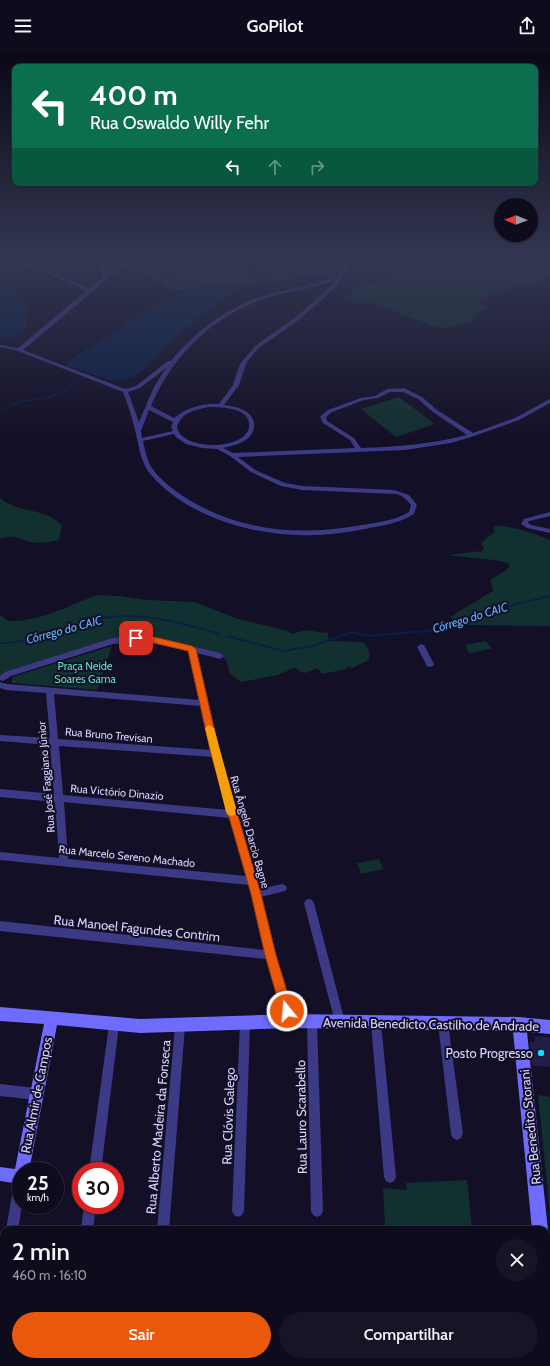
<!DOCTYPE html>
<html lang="pt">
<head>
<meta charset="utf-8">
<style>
	body { margin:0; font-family:Cabin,sans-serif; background:#171425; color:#f1f3f6; height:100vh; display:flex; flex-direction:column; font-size:15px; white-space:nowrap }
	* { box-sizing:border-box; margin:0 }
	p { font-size:13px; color:#9b9ba3 }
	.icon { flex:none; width:22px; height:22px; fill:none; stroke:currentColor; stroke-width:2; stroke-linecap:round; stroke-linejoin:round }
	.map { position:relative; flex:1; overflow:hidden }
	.details { position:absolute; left:0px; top:1174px; width:550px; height:140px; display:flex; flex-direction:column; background:#0e0b1c; border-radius:12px 12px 0 0; box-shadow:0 1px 3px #0004,0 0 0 1px #2e2b3b }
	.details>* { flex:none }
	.top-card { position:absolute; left:12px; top:12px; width:526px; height:122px; border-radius:8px; box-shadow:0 1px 3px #0004,0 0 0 1px #2e2b3b; background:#0b6e4f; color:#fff; overflow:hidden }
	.needle { width:26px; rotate:271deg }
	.buttons { position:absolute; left:494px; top:146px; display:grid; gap:8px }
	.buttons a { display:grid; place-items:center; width:44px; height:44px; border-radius:50%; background:#0e0b1c; box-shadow:0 1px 3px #0004,0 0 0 1px #2e2b3b; font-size:20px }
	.speed { position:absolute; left:12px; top:1110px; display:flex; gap:8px; font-size:20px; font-weight:700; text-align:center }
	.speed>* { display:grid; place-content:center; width:52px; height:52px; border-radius:50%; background:#0e0b1c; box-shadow:0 1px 3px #0004,0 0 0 1px #2e2b3b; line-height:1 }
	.speed small { font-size:10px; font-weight:400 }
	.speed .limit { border:6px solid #d22; background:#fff; color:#111 }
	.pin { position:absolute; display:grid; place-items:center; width:34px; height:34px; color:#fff; margin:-17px; border-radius:8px; box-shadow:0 2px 6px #0006 }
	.me { position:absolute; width:44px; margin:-22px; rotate:343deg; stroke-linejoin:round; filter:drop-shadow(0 0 3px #0008) }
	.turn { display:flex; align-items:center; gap:14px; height:84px; padding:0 12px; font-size:18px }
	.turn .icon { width:52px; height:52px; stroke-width:2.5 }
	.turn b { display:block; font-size:28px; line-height:34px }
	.lanes { display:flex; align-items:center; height:38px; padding:0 12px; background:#0003; justify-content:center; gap:20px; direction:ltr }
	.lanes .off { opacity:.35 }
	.round { display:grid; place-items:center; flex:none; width:42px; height:42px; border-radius:21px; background:#171425 }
	.summary { display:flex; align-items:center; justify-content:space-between; height:68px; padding:0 12px }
	h1 { font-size:24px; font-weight:600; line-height:30px }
	.action { display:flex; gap:8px; margin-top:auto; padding:8px 12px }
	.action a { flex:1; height:46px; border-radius:24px; background:#ea580c; color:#fff; font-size:16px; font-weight:600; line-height:46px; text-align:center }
	.action a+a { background:#171425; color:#f1f3f6 }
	header { display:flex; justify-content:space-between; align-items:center; height:52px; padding:0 12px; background:#0e0b1c; font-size:18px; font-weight:600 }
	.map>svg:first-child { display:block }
	.green { fill:#12302f }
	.water { fill:#0a1f44 }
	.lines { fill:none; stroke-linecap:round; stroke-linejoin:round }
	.stream-far3 { stroke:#0a1f44; stroke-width:1 }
	.stream-far2 { stroke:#0a1f44; stroke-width:1.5 }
	.stream-far1 { stroke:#0a1f44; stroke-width:2 }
	.stream { stroke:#0a1f44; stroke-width:3 }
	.building { fill:#241b47 }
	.street { fill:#3d3a85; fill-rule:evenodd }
	.secondary { fill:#6f6bff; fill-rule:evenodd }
	.route { fill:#ea580c; stroke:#983908 }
	.slow { fill:#f59e0b }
	.poi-dot { fill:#00e5ff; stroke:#130f26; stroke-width:1.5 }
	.labels { text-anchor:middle; stroke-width:4; stroke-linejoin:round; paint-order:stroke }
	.park-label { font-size:11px; fill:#5fe0c0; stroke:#130f26 }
	.street-label { font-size:11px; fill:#d9d4ff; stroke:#130f26 }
	.water-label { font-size:12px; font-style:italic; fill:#62b6ff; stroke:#130f26 }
	.near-street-label { font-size:13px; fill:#d9d4ff; stroke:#130f26 }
	.near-poi-label { font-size:13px; fill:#d9d4ff; stroke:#130f26; text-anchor:end }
</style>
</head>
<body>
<header><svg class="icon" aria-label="menu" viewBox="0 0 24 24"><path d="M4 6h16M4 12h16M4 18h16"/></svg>GoPilot<svg class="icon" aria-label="share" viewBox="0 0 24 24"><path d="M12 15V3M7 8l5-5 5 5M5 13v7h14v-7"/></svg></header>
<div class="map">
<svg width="550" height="1314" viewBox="0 0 550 1314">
	<rect width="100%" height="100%" fill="#130f26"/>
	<path class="green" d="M467 204H530L535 207 550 209V223L541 226V229L537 231C526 232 482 241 478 250L480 253H486L487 255 474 264 472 270 443 276 434 275 375 251H361L347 245 351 244 350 243 352 241 351 234 386 229 393 221 413 217 429 216 450 211Z
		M220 209 242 210 248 212 246 214 217 216 214 221 244 220 255 227 267 225 288 215H295L304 218 333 216 343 217 339 224 335 225 310 224 260 232C247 237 235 231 222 232 204 234 180 244 163 235L164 230H154L143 223 144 218 156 219 168 224 217 212Z
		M399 345 435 372 396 385 361 357Z
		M0 446C4 449 9 452 14 454 30 460 51 460 62 474L59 488C51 490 40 492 31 490 19 487 12 481 0 487Z
		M494 474C514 474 532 481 550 488V574L467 573 450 565 493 539V537L490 528 506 518 510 514 508 511 494 508 447 503 482 499 484 496 481 492 484 488 495 480 493 476Z
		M97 543 119 544 146 548 195 550 235 566 284 578 293 582C310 575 313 581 328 581L329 589 363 590C368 596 371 600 369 608L352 616 347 614V617L322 622 318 616 305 621 301 620 296 616 291 617 278 623 241 630 230 622 226 608 219 603 190 594 158 587 137 585 103 594 58 603 39 612 0 625V563L8 569C40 570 67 554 97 543Z
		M486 589 492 597 469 601 465 593Z
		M112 594 97 638 12 631V626L15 624Z
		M379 807 383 817 361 822 357 811Z
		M538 1043 550 1045V1162Z
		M467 1128 472 1175 459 1178H322V1174L385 1173 383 1136 407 1138 406 1131Z
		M338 1310H488L489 1314H339Z"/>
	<path class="water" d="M359 207 406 210 411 217C391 222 370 232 350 228L348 226Z
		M219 230 231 232 238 237 214 253 179 283 172 288 157 305 133 326 113 329 71 315 66 310 110 283 131 268 175 243 188 240 189 236Z
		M0 232C22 237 35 261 22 281L0 289Z"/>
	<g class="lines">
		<path class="stream-far3" d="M346 220H351
			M236 234 274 226 339 220
			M66 337 83 325"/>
		<path class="stream-far2" d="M0 358 22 349 47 346 68 336"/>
		<path class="stream-far1" d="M227 584 284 599 312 594 352 580 367 584 439 578 501 556 550 544
			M0 591C31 592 67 574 98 567 143 558 178 571 221 582"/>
		<path class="stream" d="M548 1162H550
			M74 1314 91 1310"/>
	</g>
	<path class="building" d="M535 984 550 985V1015L535 1014 532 1012 530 990H535Z"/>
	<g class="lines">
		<path class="street" d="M79 204H92L107 208 128 210 143 206 169 204 143 208 123 214 23 298 125 337 136 334 168 309H171C196 278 231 253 269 242 292 236 316 233 338 224L350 204H354L336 235 300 267 259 296 249 307 246 312 239 333 224 353C231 354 239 355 245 359 258 366 257 382 244 389 238 393 230 394 223 396L233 401 355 396 350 388 323 371 320 365 328 358 361 346 375 344 387 337 404 336 422 345 437 358 473 381 515 366 550 347V351L519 368 474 384 451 391 405 398 238 405 255 418 285 431 302 434 394 438 409 443 417 453 414 462C399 472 382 473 365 477 343 481 321 484 299 483 247 482 186 463 151 423 140 410 139 393 135 378 132 365 128 352 123 340L18 299 0 295V293L18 296 86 239C59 225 31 213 0 209V207C32 211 60 223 89 237L104 225C96 205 95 212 79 204ZM99 208 107 210 123 211 119 212 108 222 104 215ZM336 228 332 233 296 265 255 294 240 312 233 333 219 352C203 351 186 356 174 366L151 354C173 302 216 261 270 245 292 238 315 236 336 228ZM166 316 154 335 139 370 128 340 140 336ZM390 340H403L418 347 433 360 467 383C432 392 397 395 361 396L354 386 327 369 326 365 332 360 364 348 378 346ZM209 355C221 355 248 356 249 371 250 377 247 381 243 385 228 396 195 396 181 383 179 381 178 378 177 375 182 360 195 358 209 355ZM149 358 173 370 171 375 173 379 142 386 141 379ZM174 382 176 385 186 392 202 396 217 397 230 404 251 420 281 434 302 438 397 442C403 444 407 448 411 453L409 460C394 469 379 470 362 473 304 484 243 480 191 449 176 440 159 428 150 413 146 405 145 397 143 389Z
			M537 204H542L550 207V210Z
			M550 460V464L529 469 528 471 531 473 550 477V481L527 476 521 472 524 467Z
			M128 584 154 585 220 601 224 604 220 607 197 601 220 702 259 837 282 832 285 833 287 836 285 839 261 845 275 903 295 969 294 973 290 974 286 973 266 907 0 879V869L264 898 249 833 0 808V800L59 806 55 750 0 745V737L54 742 50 693 0 689V683L50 686 46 641 6 638 0 636V630L7 632 200 648 189 599C160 592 142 588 113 592L11 624 3 629 0 628V624L5 620 113 586ZM54 642 201 654 211 698 58 687ZM59 694 213 705 228 758 63 743ZM64 750 230 766 246 824 68 807Z
			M421 592 424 593 434 612 433 614 430 615 427 614 417 595Z
			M309 847 312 848 314 851 345 970 344 974 340 975 336 974 335 970 304 851 306 848Z
			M312 964 316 965 317 969 323 1159 321 1163 317 1165 313 1163 311 1159 307 969 308 965Z
			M245 966 249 967 250 971 244 1159 242 1163 238 1165 234 1163 232 1159 240 971 241 967Z
			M376 966 380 967 381 971 396 1125 394 1129 390 1131 386 1129 384 1125 371 971 372 967Z
			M443 966 447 967 448 971 463 1082 461 1086 457 1088 453 1086 451 1082 438 971 439 967Z
			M114 968 118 969 119 973 101 1119H89L109 973 110 969Z
			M180 969 184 970 185 974 169 1178H157L175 974 176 970Z
			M0 1032 36 1036 40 1038 42 1042 40 1046 36 1048 0 1044Z
			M21 1119V1153H22L18 1178H6L15 1125 17 1121Z
			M84 1153H96L93 1178H81Z"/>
		<path class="secondary" d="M0 955 140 967 290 962 519 965 550 968V982L527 980 548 1178 546 1182V1178H532L513 979 290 976 140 981 57 973 29 1119H21V1132L0 1129V1115L15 1117 44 972 0 969Z
			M546 1231 550 1233V1289L546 1288Z"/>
	</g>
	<linearGradient id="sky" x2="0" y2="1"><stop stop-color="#0a0815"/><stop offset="0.53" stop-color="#333752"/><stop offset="1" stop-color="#333752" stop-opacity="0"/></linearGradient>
	<rect width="550" height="388" fill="url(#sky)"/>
	<path class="route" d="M136 583 154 585 192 594 196 597 220 702 261 842 276 903 293 959 292 963 287 965 283 963 281 959 265 903 251 842 211 702 188 599 154 591 133 589 131 586 133 584Z"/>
	<path class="slow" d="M209 673 214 676 237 760 235 763 231 764 228 763 226 760 205 676Z"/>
	<circle class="poi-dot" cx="541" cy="1001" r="4"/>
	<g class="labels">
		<g class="park-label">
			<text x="85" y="618">Praça Neide<tspan x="85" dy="13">Soares Gama</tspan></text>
		</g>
		<g class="street-label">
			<text transform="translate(109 683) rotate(5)" y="4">Rua Bruno Trevisan</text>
			<text transform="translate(46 725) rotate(-95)" y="4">Rua José Faggiano Júnior</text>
			<text transform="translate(117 740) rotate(5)" y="4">Rua Victório Dinazio</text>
			<text transform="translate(250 780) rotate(74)" y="4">Rua Ângelo Darcio Bagne</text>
			<text transform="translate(127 804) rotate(6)" y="4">Rua Marcelo Sereno Machado</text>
		</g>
		<g class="water-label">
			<text transform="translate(470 566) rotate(-17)" y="4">Córrego do CAIC</text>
			<text transform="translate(64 578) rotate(-15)" y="4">Córrego do CAIC</text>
		</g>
		<g class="near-street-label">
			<text transform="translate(137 876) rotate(6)" y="5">Rua Manoel Fagundes Contrim</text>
			<text transform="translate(431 972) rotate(1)" y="5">Avenida Benedicto Castilho de Andrade</text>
			<text transform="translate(36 1043) rotate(-79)" y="5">Rua Almir de Campos</text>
			<text transform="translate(228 1064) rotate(-88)" y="5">Rua Clóvis Galego</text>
			<text transform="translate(301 1065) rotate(-91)" y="5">Rua Lauro Scarabello</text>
			<text transform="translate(158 1075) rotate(-85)" y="5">Rua Alberto Madeira da Fonseca</text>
			<text transform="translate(530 1075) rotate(-96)" y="5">Rua Benedito Storani</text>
		</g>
		<g class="near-poi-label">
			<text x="533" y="1006">Posto Progresso</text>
		</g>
	</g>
</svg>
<div class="buttons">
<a><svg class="needle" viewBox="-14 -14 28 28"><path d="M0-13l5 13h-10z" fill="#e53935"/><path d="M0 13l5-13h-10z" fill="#9b9ba3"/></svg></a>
</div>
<div class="speed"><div>25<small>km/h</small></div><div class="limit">30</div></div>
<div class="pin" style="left:136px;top:586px;background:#d93025"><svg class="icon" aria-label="arrive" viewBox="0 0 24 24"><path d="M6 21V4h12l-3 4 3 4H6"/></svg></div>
<svg class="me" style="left:287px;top:959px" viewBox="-20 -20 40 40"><circle r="17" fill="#ea580c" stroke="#fff" stroke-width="3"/><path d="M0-11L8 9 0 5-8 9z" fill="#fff"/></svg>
<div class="top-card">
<div class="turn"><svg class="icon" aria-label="left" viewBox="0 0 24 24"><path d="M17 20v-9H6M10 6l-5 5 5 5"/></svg><div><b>400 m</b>Rua Oswaldo Willy Fehr</div></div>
<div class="lanes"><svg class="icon" aria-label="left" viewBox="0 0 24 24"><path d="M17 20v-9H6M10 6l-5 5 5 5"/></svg><svg class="icon off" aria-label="ahead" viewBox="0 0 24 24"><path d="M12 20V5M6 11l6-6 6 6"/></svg><svg class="icon off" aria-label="right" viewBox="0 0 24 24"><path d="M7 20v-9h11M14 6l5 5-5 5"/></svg></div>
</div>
<section class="details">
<div class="summary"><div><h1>2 min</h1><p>460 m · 16:10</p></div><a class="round"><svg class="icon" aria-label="close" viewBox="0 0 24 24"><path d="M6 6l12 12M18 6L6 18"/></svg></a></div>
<div class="action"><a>Sair</a><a>Compartilhar</a></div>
</section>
</div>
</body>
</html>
